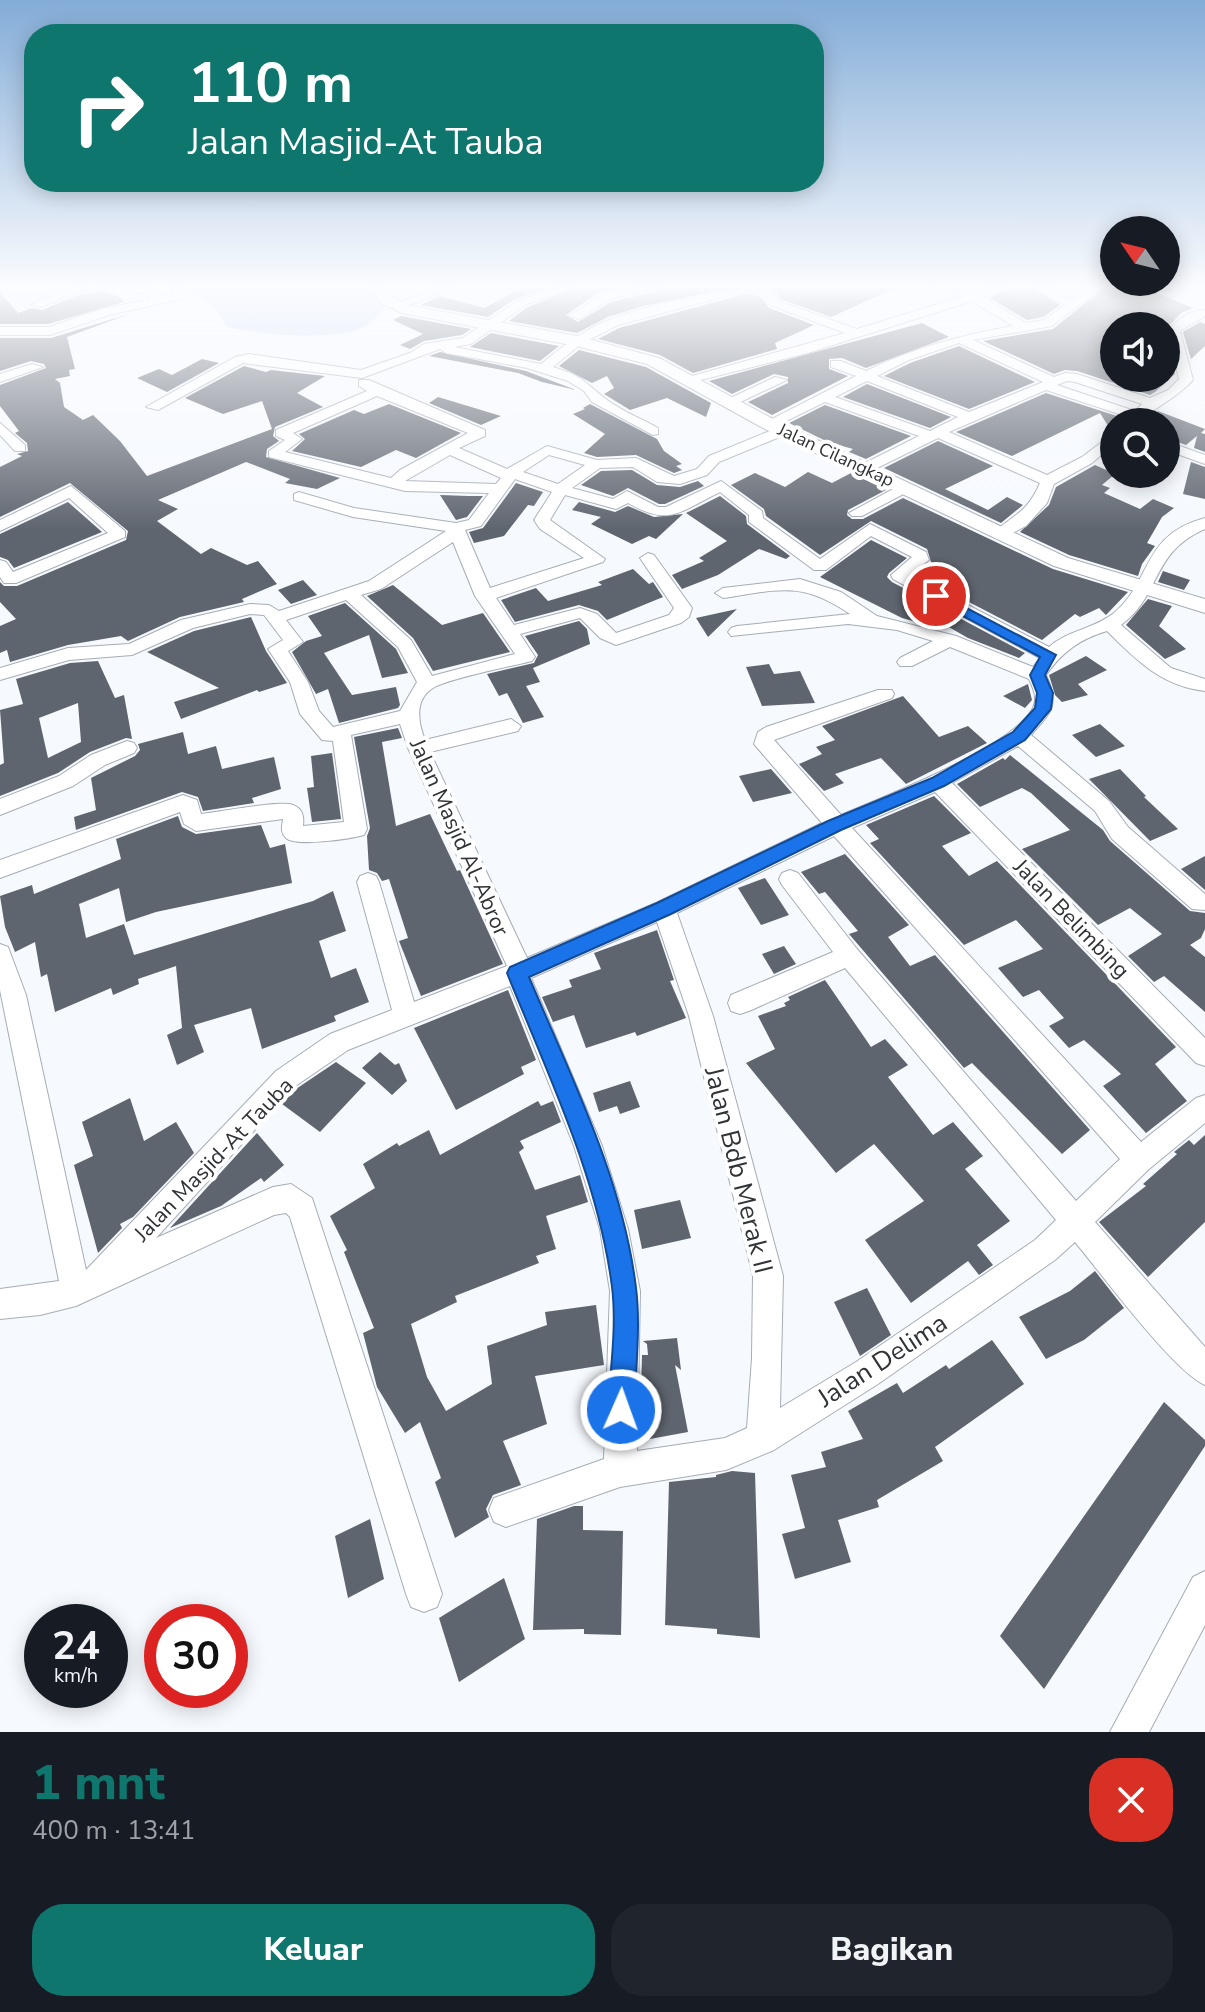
<!DOCTYPE html>
<html lang="id">
<head>
<meta charset="utf-8">
<style>
	body { margin:0; font-family:"Nunito Sans",sans-serif; background:#20242c; color:#f1f3f6; height:100vh; display:flex; flex-direction:column; font-size:30px; white-space:nowrap }
	* { box-sizing:border-box; margin:0 }
	p { font-size:26px; color:#9ea1a6 }
	.icon { flex:none; width:44px; height:44px; fill:none; stroke:currentColor; stroke-width:2; stroke-linecap:round; stroke-linejoin:round }
	.map { position:relative; height:1732px; overflow:hidden }
	.side { display:flex; flex-direction:column; background:#171b24; flex:1 }
	.side>* { flex:none }
	.top-card { position:absolute; left:24px; top:24px; width:800px; height:168px; border-radius:32px; box-shadow:0 4px 20px #0003; background:#0f766e; color:#fff; overflow:hidden }
	.needle { width:52px; rotate:305deg }
	.controls { position:absolute; left:1100px; top:216px; display:grid; gap:16px }
	.controls a { display:grid; place-items:center; width:80px; height:80px; border-radius:50%; background:#171b24; box-shadow:0 4px 20px #0003; font-size:40px }
	.speed { position:absolute; left:24px; top:1604px; display:flex; gap:16px; font-size:40px; font-weight:700; text-align:center }
	.speed>* { display:grid; place-content:center; width:104px; height:104px; border-radius:50%; background:#171b24; box-shadow:0 4px 20px #0003; line-height:1 }
	.speed small { font-size:20px; font-weight:400 }
	.speed .limit { border:12px solid #d22; background:#fff; color:#111 }
	.pin { position:absolute; display:grid; place-items:center; width:68px; height:68px; color:#fff; margin:-34px; border:4px solid #fff; border-radius:50%; box-shadow:0 2px 8px #0007 }
	.me { position:absolute; width:88px; margin:-44px; rotate:2deg; stroke-linejoin:round; filter:drop-shadow(0 0 6px #0008) }
	.turn { display:flex; align-items:center; gap:28px; height:168px; padding:0 32px; font-size:36px }
	.turn .icon { width:104px; height:104px; stroke-width:2.5 }
	.turn b { display:block; font-size:56px; line-height:68px }
	.round { display:grid; place-items:center; flex:none; width:84px; height:84px; border-radius:32px; background:#20242c }
	.summary { display:flex; align-items:center; justify-content:space-between; height:136px; padding:0 32px }
	h1 { font-size:48px; font-weight:800; line-height:60px; color:#0f766e }
	.primary-button { display:flex; gap:16px; margin-top:auto; padding:16px 32px }
	.primary-button a { flex:1; height:92px; border-radius:32px; background:#0f766e; color:#fff; font-size:32px; font-weight:800; line-height:92px; text-align:center }
	.primary-button a+a { background:#20242c; color:#f1f3f6 }
	.map>svg:first-child { display:block }
	.built { fill:#e7edf8 }
	.green { fill:#cbdaf2 }
	.building { fill:#5f656f; fill-rule:evenodd }
	.lines { fill:none; stroke-linecap:round; stroke-linejoin:round }
	.minor-casing { stroke:#a6acb7; stroke-width:2 }
	.tertiary-casing { stroke:#a6acb7; stroke-width:2 }
	.minor { fill:#fff; fill-rule:evenodd }
	.tertiary { fill:#fff; fill-rule:evenodd }
	.route { fill:#1a73e8; stroke:#114b97; stroke-width:2 }
	.labels { text-anchor:middle; stroke-width:8; stroke-linejoin:round; paint-order:stroke }
	.far-street-label { font-size:18px; fill:#303337; stroke:#fff }
	.street-label { font-size:22px; fill:#303337; stroke:#fff }
	.near-street-label { font-size:26px; fill:#303337; stroke:#fff }
</style>
</head>
<body>
<div class="map">
<svg width="1205" height="1732" viewBox="0 0 1205 1732">
	<rect width="100%" height="100%" fill="#f6f9fe"/>
	<path class="built" d="M0 288H77L0 317Z"/>
	<path class="green" d="M190 288H370L378 294 385 308C378 314 370 325 362 328 334 341 256 335 226 326L217 311Z"/>
	<path class="building" d="M522 288H547L515 299 488 317 421 305 440 296 484 308Z
		M574 288H621L601 291 566 315 578 322 611 302 658 291 660 288H730L643 306 608 317 577 333 509 321 526 308Z
		M770 288H895L831 317 780 299 776 290Z
		M1009 288H1033L1060 305 1043 317 1027 320 990 298Z
		M1104 288H1145L1193 308 1181 313 1166 329V326H1148L1138 322 1131 326H1114V378H1166V336L1175 374 1155 392 1150 395 1077 371 1065 370 1054 374 983 341 1053 329Z
		M99 291 120 297 124 302 48 324H0V292L18 313 32 308 42 310 76 296Z
		M749 293 762 298 769 308 814 325 775 343 777 349 693 373 660 355 598 339 619 328Z
		M132 313 67 337 75 369 69 370 70 376 55 379 60 383 64 407 83 420 93 415 120 441 147 476 272 429 262 401 223 414 185 398 244 366 266 372 271 370 325 376 297 393 323 407 275 427 273 436 279 441 267 449 266 457 340 478 317 489 285 483 290 479 246 462 158 500 178 509 157 521 201 554 211 548 247 565 258 561 277 584 242 599 244 602 180 617 128 641 121 636 68 645 10 662 7 650 0 653V626L16 619 0 602V582L4 586H17L126 540 128 531 70 483 0 517V467L22 456 17 454 28 451 27 443 15 433 19 431 0 406V385L46 368 44 364 31 361 0 371V338H51Z
		M401 316 471 329 462 335 424 341 410 349 400 345 423 334 393 320Z
		M1200 322 1205 324V346L1191 359 1183 332Z
		M922 323 949 337 866 368 842 358 829 359V369L848 376 772 415 748 402 788 383V377L774 374 732 394 709 381Z
		M491 333 559 346 540 361 470 347Z
		M959 346 1035 382 969 409 884 376 910 363Z
		M579 350 646 367 711 403 706 417 667 398 630 410 604 394 614 388 607 376 592 383 559 366Z
		M440 352 526 371 576 390 542 382 518 373 429 356Z
		M202 359 219 363 167 392 137 378 159 369 172 375Z
		M867 384 951 417 930 428 843 397Z
		M1046 393 1123 418 1121 422H1114L1110 429 1100 413 1012 456 956 432Z
		M438 397 501 416 481 425 429 403Z
		M389 404 461 433 416 458 396 450 361 467 292 451 305 439 299 434 354 410 364 414Z
		M590 404 657 439 664 451 682 464 676 466 682 470 674 473 636 455 597 457 584 453 605 434 573 414 585 409 583 408Z
		M825 405 911 436 866 459 849 452 853 449 828 442 789 423Z
		M1158 411 1205 429 1201 433 1205 434V452L1194 448 1197 436 1186 445 1166 438V422H1144Z
		M938 441 993 466 945 489 988 510 1007 497 1023 505 1001 523 884 468Z
		M1191 462 1205 467V499L1183 494Z
		M1095 465 1115 474 1102 485 1110 488 1104 493 1140 509 1153 499 1174 508 1162 517 1147 543 1155 546 1142 564 1138 576 1069 555 1020 532 1049 505 1056 487Z
		M632 470 657 485 680 487 698 481 704 486 665 504H659L628 488 613 496 581 485 601 471Z
		M808 472 832 483 851 473 886 490 848 510 847 515 852 519H863L903 498 1053 569 1128 592 1106 615 1099 608 1080 617 1075 614 1042 640 938 586 952 577 931 562 927 549 871 521 820 555 766 516 764 509 731 485 755 473 785 487Z
		M516 483 543 492 534 506 528 505 504 536 474 543 469 532 483 528Z
		M440 495 468 496H483L467 517 456 520Z
		M720 496 746 516 747 524 790 556 786 559 759 549 718 575 682 589 672 575 704 561 699 558 727 541 686 513Z
		M68 502 102 532 14 568 8 560 0 557V534Z
		M579 502 615 512 628 506 654 517 683 514 656 539 649 536 632 544 591 524 601 517 572 510Z
		M871 540 907 558 889 573 887 577 892 582 1025 653 1019 658 968 638 933 618 927 625 902 618 820 577Z
		M633 569 649 584 653 582 663 597 607 620 598 611 579 605 515 622 501 600 536 588 548 601 602 585 598 582Z
		M1163 571 1190 580 1184 590 1158 582Z
		M303 580 317 595 291 604 278 590Z
		M393 585 442 625 483 613 510 652 433 671 413 638 367 596Z
		M1148 599 1172 606 1159 626 1186 649 1165 659 1126 625Z
		M345 603 396 649 408 673 382 678 369 635 324 653 352 695 396 687 400 705 398 708 339 723 328 689 316 694 292 652 306 641 322 636 308 616Z
		M737 609 708 637 696 618Z
		M251 617 266 651 287 683 259 692 257 690 181 719 174 702 219 688 147 652 194 631Z
		M579 621 587 629 590 644 533 668 540 682 526 686 544 717 523 723 507 693 499 696 487 674 534 663 538 655 525 636Z
		M1086 656 1107 670 1078 684 1088 695 1062 702 1055 695 1049 675Z
		M98 661 115 698 124 695 132 739 126 738 90 752 58 773 0 796V765L4 763 0 710 23 704 16 679 70 663ZM78 703 81 742 48 758 39 718Z
		M769 664 774 674 800 671 815 703 762 706 746 667Z
		M1028 684 1032 700 1025 708 1003 696Z
		M903 696 939 737 968 726 987 743 906 784 881 758 835 774 844 783 824 791 799 764 822 754 816 747 835 740 822 726Z
		M1100 724 1125 746 1096 757 1072 735Z
		M398 728 402 738 382 742 396 826 430 814 457 871 460 870 503 964 421 996 399 941 408 938 389 879 382 881 377 873 369 870 367 836 370 828 354 737Z
		M183 732 188 754 216 746 222 769 274 757 281 789 252 798 254 803 203 811 198 797 182 792 76 830 74 817 96 810 91 778 135 756 140 750 138 744Z
		M332 753 341 819 312 822 307 788 314 787 311 756Z
		M1010 755 1103 830 1110 841 1190 911 1205 913V929L1201 938 1190 945 1205 957V1012L1164 976 1154 982 1128 956 1162 934 1130 908 1098 925 1022 849 1070 830 1031 793 1022 788 980 807 957 784 1003 758 1005 760Z
		M771 769 792 793 753 802 739 776Z
		M1120 769 1146 796 1144 797 1178 829 1150 841 1089 779Z
		M934 796 971 833 942 846 969 876 997 861 1176 1047 1155 1064 1187 1101 1146 1133 1103 1086 1121 1074 1084 1040 1069 1048 1049 1026 1064 1018 1039 990 1023 997 998 968 1043 949 1016 920 964 945 870 843 879 839 866 825Z
		M178 816 182 827 196 834 261 825 270 848 285 844 292 883 156 912 126 922 119 888 79 904 86 938 124 924 134 955 313 901 333 891 346 931 319 941 331 978 356 968 369 1002 334 1016 336 1021 262 1049 251 1008 194 1025 204 1052 177 1065 167 1035 182 1028 176 966 138 979 139 984 113 995 111 988 55 1012 47 974 41 977 35 942 15 952 5 927 0 896 32 885 34 894 121 859 116 839Z
		M845 854 909 925 888 937 910 966 935 955 1090 1130 1062 1154 972 1063 964 1068 849 934 858 931 825 892 819 894 801 872Z
		M1205 856V890L1181 869Z
		M765 878 789 915 761 925 738 888Z
		M657 930 674 980 670 981 686 1018 637 1036 635 1032 586 1048 574 1015 553 1022 542 997 572 987 569 980 601 969 594 953Z
		M784 946 796 964 774 974 762 954Z
		M825 980 871 1047 885 1039 908 1065 888 1077 933 1135 953 1122 983 1156 965 1169 1010 1221 977 1245 993 1265 979 1275 968 1261 911 1303 865 1240 924 1201 874 1144 836 1173 746 1063 775 1049 758 1016 786 1006 784 1003 790 1000 788 997Z
		M508 990 536 1060 521 1067 524 1074 456 1110 414 1028Z
		M380 1052 395 1065 399 1063 407 1081 392 1095 362 1068Z
		M336 1062 366 1083 320 1132 282 1104 296 1089Z
		M630 1081 640 1107 620 1114 617 1106 599 1112 593 1093Z
		M130 1098 144 1141 176 1122 194 1153 133 1217 120 1224 122 1228 98 1253 74 1165 93 1156 82 1122Z
		M538 1101 541 1106 553 1101 561 1122 520 1141 524 1148 519 1152 535 1190 580 1175 588 1202 546 1216 556 1249 536 1256 539 1263 455 1296 457 1302 411 1324 427 1377 446 1411 492 1384 487 1346 547 1325 545 1312 596 1305 604 1365 535 1376 547 1424 503 1441 521 1485 493 1495 486 1509 489 1517 455 1538 435 1482 441 1478 420 1422 405 1433 377 1387 363 1333 374 1328 344 1252 347 1250 330 1216 375 1188 363 1164 397 1143 399 1146 429 1130 440 1155Z
		M257 1133 284 1165 264 1182 261 1178 221 1206 170 1228Z
		M1205 1135V1222L1148 1277 1099 1222 1146 1186 1143 1184 1177 1154 1174 1152 1189 1140 1194 1145Z
		M680 1200 691 1238 642 1249 634 1210Z
		M1095 1271 1124 1308 1084 1340 1046 1359 1019 1317 1070 1291Z
		M867 1288 891 1335 860 1356 834 1302Z
		M677 1338 681 1370 675 1365 688 1432 650 1439 641 1391 642 1355H648L647 1344 643 1341Z
		M992 1340 1024 1384 935 1447 943 1461 877 1500 879 1507 838 1520 851 1562 795 1579 782 1534 805 1528 791 1475 826 1467 821 1452 863 1439 848 1411 897 1383 903 1393 946 1365 949 1369Z
		M1164 1402 1205 1440V1446L1044 1689 1000 1636Z
		M732 1471 755 1473 760 1638 717 1634V1629L665 1625 669 1482 716 1477V1475Z
		M574 1506H583V1530L623 1531 621 1635 584 1634V1629L533 1630 537 1519Z
		M370 1519 384 1579 348 1598 335 1536Z
		M504 1578 525 1639 459 1682 439 1618Z"/>
	<g class="lines">
		<g class="minor-casing">
			<path id="minor" d="M72 288H87L41 307 31 305Z
				M99 288H151L163 296 174 294 171 288H181L187 295 181 299 109 315 50 335H0V327H49L102 309 152 299 144 293 115 294Z
				M437 288H452L401 308 391 306Z
				M555 288H571L525 305 471 344 454 347 541 364C562 347 583 330 609 320 641 307 742 281 773 291L778 301 857 329 961 297 935 288 974 293 991 288H1006L983 297 1026 323 1044 320 1065 305 1036 288H1049L1072 300 1089 288H1101L1052 326 973 340 1054 377 1065 373 1077 374 1150 398 1168 390 1179 379 1168 331C1176 320 1191 309 1205 310V316L1180 331 1193 380C1177 398 1156 406 1139 422H1124L1128 417 1046 390 949 432 1047 475 1082 457 1114 433V444L1092 463 1054 484 1047 503 1026 526 1001 539 993 534C1014 513 1026 515 1040 483L938 438 871 471H861V465L919 436 825 402 774 427 762 424 856 376 831 367V361H841L866 371C914 348 961 335 1013 326L972 301 811 352 685 384V378L845 333 770 305 764 295 749 290 618 325 581 344 553 367C579 375 582 379 602 396 617 409 640 418 658 428V434L653 435 592 402 584 391 568 381 527 368 446 353 440 349 362 378 243 363 158 410 146 407 235 357 249 354 361 370 410 353 424 344 463 338 517 301ZM959 343 1043 382 969 412 877 376 909 360ZM867 381 958 417 930 431 835 397ZM1067 381 1075 382 1142 404 1135 411 1057 385Z
				M635 288H657L610 299 579 319 569 316 603 294Z
				M32 364 43 367 0 382V374Z
				M775 377 787 380 734 405 722 402Z
				M359 380H369L485 430V436L459 448 507 469 547 446 597 460 636 458 674 476 697 469 709 456 777 428H787V434L719 462 707 475 680 484 657 482 633 467 600 468 572 488 613 499 627 491 658 507H666L721 481 762 511 763 518 820 559 870 524 926 552 929 560 910 575 1049 647C1068 630 1094 629 1114 613 1153 580 1141 535 1205 518V529C1150 553 1162 595 1121 625L1171 668 1205 679V691C1162 686 1137 661 1107 631 1080 639 1062 652 1046 675 1060 706 1051 712 1031 735L1109 801 1128 827 1205 894V910L1192 909 1112 839 1095 811 1018 746 952 783 1205 1038V1066L1196 1063 935 792 852 828 1141 1142 1196 1098 1205 1095V1123L1149 1169 1095 1222 1205 1347V1385C1173 1371 1101 1273 1075 1242L1055 1260 878 1384 774 1450 726 1470 620 1487 506 1527 494 1522 489 1510 494 1498 604 1459 610 1291 600 1229 574 1146 510 986 348 1050 294 1087 156 1238 273 1187 291 1184 312 1198 442 1594 437 1607 424 1612 411 1607 406 1594 290 1217 286 1213 274 1215 76 1306 40 1315 0 1319V1289L59 1281 0 990V944L8 947 26 995 86 1270 276 1071 330 1034 392 1010 357 882 360 876 368 873 376 876 379 882 414 1002 507 966 408 748 400 724 351 735 367 829 364 835C350 839 295 847 286 838 280 832 282 827 283 819L196 831 184 824 180 812 0 878V860L183 795 197 800 201 814C218 812 281 800 293 805 303 809 304 816 303 826L344 822 333 741 322 740 300 714 290 682 268 649 283 640 264 615 250 614 193 628 132 655 69 660 0 680V668L68 648 129 644 181 620 250 604 269 605 279 611 369 581 446 531 353 517 294 500V494L299 492 354 508 456 523 469 520 489 493 405 491 269 457V451L285 440 276 436V430L367 391 359 386ZM377 396 468 433 400 470 391 478 285 452 302 439 293 433ZM450 455 501 478 496 484 405 481ZM549 455 585 465 558 484 523 472ZM515 479 552 492 534 520 540 529 584 558 490 588 465 530 481 526ZM720 492 749 515V522L814 570H826L871 536 912 557 891 575 893 579 1040 658 1033 667 956 636 877 616 841 592 800 579 723 588 715 593 723 598C779 590 800 580 850 614L737 626 731 628 728 632 731 636 848 624 897 630 933 641 900 658 897 662 900 666H912L950 647 1029 679C1033 688 1038 698 1033 708 1013 747 883 797 841 815L774 740 892 698 894 694 892 690H878L766 727 758 732 754 744 822 823 656 903 527 958 430 752 518 731 521 726 511 719 425 740C418 722 414 700 433 688 447 679 512 666 532 661L535 657 520 634 580 618 600 638 616 645 681 623 689 617 692 608 654 555 648 553 640 558 674 608 669 615 616 633 597 614 580 608 514 625 496 598 603 562 605 559 550 520 565 495 616 509 628 503C670 527 679 512 720 492ZM453 542 475 596 515 654 432 676 411 640 361 595 381 589ZM346 600 398 647 417 682 400 711 333 727 319 711 308 682 288 651 303 642 286 620ZM834 836 1120 1159 1076 1201 857 949 798 873 790 870 782 873 779 879 782 885 833 952 731 995 728 1003 731 1011 740 1014 749 1011 845 968 1056 1220 1035 1240 856 1362 780 1408 783 1276 713 1016 677 913ZM657 922 689 1016 753 1276 752 1358 747 1428 725 1438 637 1451 640 1291 628 1229 602 1146 531 978Z
				M0 423 25 445V451H15L0 435Z
				M1166 441 1205 455V464L1166 450Z
				M906 482 914 487 911 490 862 516H852L849 513Z
				M71 486 125 531V537L16 583H4L0 577V560L6 562 13 572 108 533 69 498 0 531V520Z
				M127 741 134 743 137 748 134 753 105 765 73 786 0 815V799L59 776 91 755Z
				M1205 1571V1625L1149 1732H1110L1193 1577Z"/>
		</g>
		<g class="tertiary-casing">
			<path id="tertiary" d="M369 288H384L393 298 411 306 577 336 659 358 775 420 1068 558 1205 599V613L1054 566 763 428 647 364 576 346 402 313 383 304Z"/>
		</g>
		<use href="#minor" class="minor"/>
		<use href="#tertiary" class="tertiary"/>
	</g>
	<linearGradient id="sky" x2="0" y2="1"><stop stop-color="#83acd7"/><stop offset="0.54" stop-color="#fbfcff"/><stop offset="1" stop-color="#fbfcff" stop-opacity="0"/></linearGradient>
	<rect width="1205" height="530" fill="url(#sky)"/>
	<path class="route" d="M936 592 1056 655 1045 675 1053 693 1051 709 1025 740 944 786 841 830 671 914 529 977C571 1077 623 1179 636 1288 641 1327 635 1371 635 1410L631 1420 621 1424 612 1420 608 1410C610 1371 617 1327 612 1287 598 1177 548 1075 507 973L510 967 657 903 828 821 932 778 1013 732 1035 708 1037 693 1030 675 1040 657 931 599V593Z"/>
	<g class="labels">
		<g class="far-street-label">
			<text transform="translate(836 455) rotate(25)" y="6">Jalan Cilangkap</text>
		</g>
		<g class="street-label">
			<text transform="translate(460 837) rotate(66)" y="8">Jalan Masjid Al-Abror</text>
			<text transform="translate(1072 918) rotate(46)" y="8">Jalan Belimbing</text>
			<text transform="translate(213 1159) rotate(-46)" y="8">Jalan Masjid-At Tauba</text>
		</g>
		<g class="near-street-label">
			<text transform="translate(739 1170) rotate(76)" y="9">Jalan Bdb Merak II</text>
			<text transform="translate(882 1360) rotate(-33)" y="9">Jalan Delima</text>
		</g>
	</g>
</svg>
<div class="controls">
<a><svg class="needle" viewBox="-14 -14 28 28"><path d="M0-13l5 13h-10z" fill="#e53935"/><path d="M0 13l5-13h-10z" fill="#9ea1a6"/></svg></a>
<a><svg class="icon" aria-label="sound" viewBox="0 0 24 24"><path d="M4 9h4l5-4v14l-5-4H4zM17 9q2 3 0 6"/></svg></a>
<a><svg class="icon" aria-label="search" viewBox="0 0 24 24"><circle cx="10" cy="10" r="6"/><path d="M15 15l6 6"/></svg></a>
</div>
<div class="speed"><div>24<small>km/h</small></div><div class="limit">30</div></div>
<div class="pin" style="left:936px;top:596px;background:#d93025"><svg class="icon" aria-label="arrive" viewBox="0 0 24 24"><path d="M6 21V4h12l-3 4 3 4H6"/></svg></div>
<svg class="me" style="left:621px;top:1410px" viewBox="-20 -20 40 40"><circle r="17" fill="#1a73e8" stroke="#fff" stroke-width="3"/><path d="M0-11L8 9 0 5-8 9z" fill="#fff"/></svg>
<div class="top-card">
<div class="turn"><svg class="icon" aria-label="right" viewBox="0 0 24 24"><path d="M7 20v-9h11M14 6l5 5-5 5"/></svg><div><b>110 m</b>Jalan Masjid-At Tauba</div></div>
</div>
</div>
<section class="side">
<div class="summary"><div><h1>1 mnt</h1><p>400 m · 13:41</p></div><a class="round" style="background:#d93025;color:#fff"><svg class="icon" aria-label="close" viewBox="0 0 24 24"><path d="M6 6l12 12M18 6L6 18"/></svg></a></div>
<div class="primary-button"><a>Keluar</a><a>Bagikan</a></div>
</section>
</body>
</html>
